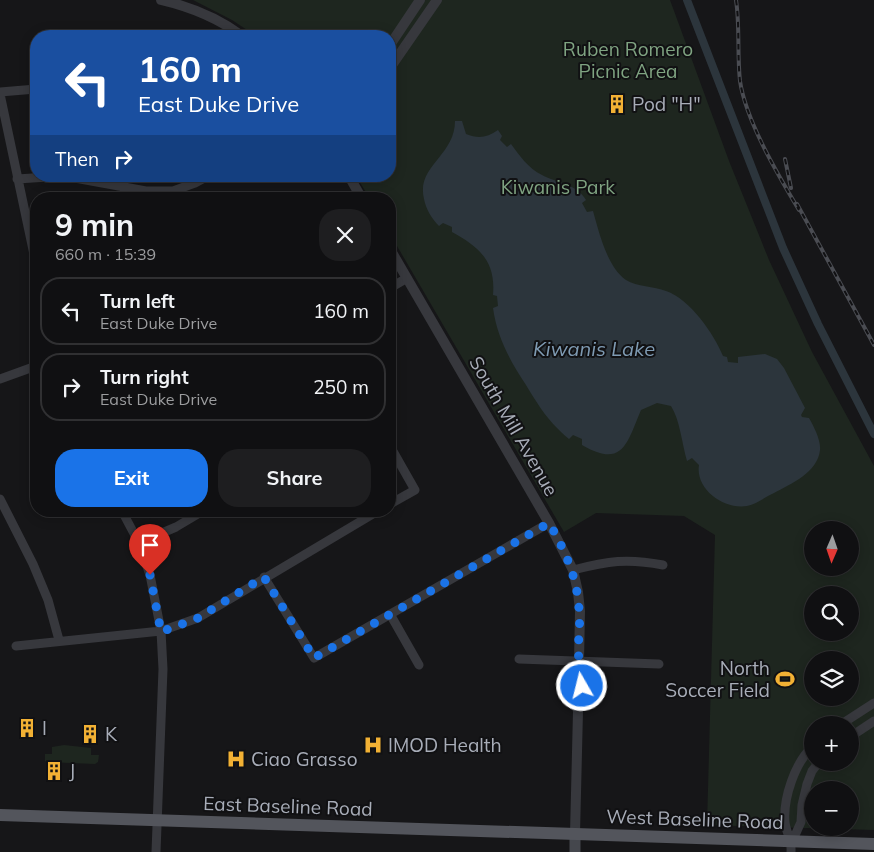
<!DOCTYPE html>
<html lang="en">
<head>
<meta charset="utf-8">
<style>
	body { margin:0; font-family:Mulish,sans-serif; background:#1e1e20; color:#f1f3f6; height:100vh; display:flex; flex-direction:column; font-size:19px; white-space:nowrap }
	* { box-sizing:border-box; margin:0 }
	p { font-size:16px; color:#9c9d9f }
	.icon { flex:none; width:28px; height:28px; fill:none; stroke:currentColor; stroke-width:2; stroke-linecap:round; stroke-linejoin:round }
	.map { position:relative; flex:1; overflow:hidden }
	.details { position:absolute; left:30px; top:192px; width:366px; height:325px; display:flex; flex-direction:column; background:#101012; border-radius:20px; box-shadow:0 2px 12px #0003,0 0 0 1px #303032 }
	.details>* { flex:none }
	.hud { position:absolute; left:30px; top:30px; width:366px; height:152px; border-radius:20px; box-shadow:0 2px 12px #0003,0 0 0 1px #303032; background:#1a4fa0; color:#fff; overflow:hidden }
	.needle { width:32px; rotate:182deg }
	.controls { position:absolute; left:804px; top:521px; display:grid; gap:10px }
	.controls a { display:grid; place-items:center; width:55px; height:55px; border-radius:50%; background:#101012; box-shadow:0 2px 12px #0003,0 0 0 1px #303032; font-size:25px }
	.pin { position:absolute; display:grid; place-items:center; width:42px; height:42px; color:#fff; margin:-51px -21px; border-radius:50% 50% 50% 0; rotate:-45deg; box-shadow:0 0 5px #0007 }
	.pin .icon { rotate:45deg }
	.me { position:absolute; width:55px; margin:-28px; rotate:352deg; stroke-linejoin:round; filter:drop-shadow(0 0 4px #0008) }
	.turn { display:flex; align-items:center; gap:18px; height:105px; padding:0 25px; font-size:22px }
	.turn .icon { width:65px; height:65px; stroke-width:2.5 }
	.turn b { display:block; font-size:35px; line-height:42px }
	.then { display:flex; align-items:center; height:48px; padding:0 25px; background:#0003; gap:10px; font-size:19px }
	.round { display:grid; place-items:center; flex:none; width:52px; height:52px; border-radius:20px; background:#1e1e20 }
	.overview { display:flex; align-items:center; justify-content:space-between; height:85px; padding:0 25px }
	h1 { font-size:30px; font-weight:700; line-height:38px }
	.cta { display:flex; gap:10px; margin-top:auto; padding:10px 25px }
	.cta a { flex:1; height:58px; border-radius:20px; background:#1a73e8; color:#fff; font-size:20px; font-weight:700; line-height:58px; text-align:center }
	.cta a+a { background:#1e1e20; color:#f1f3f6 }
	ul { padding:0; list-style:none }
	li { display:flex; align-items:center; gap:15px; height:68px; margin:0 10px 8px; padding:0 15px; border:2px solid #303032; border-radius:20px }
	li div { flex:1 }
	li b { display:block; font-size:19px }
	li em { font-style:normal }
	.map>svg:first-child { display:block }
	.green { fill:#1e261f; fill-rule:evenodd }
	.water { fill:#2c353c }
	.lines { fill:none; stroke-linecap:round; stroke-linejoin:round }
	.canal { stroke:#2c353c; stroke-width:8 }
	.minor { stroke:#37383d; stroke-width:9 }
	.tertiary { stroke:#37383d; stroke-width:10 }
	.secondary { stroke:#45474d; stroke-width:11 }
	.primary { stroke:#53555c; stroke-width:12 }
	.rail-casing { stroke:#4a4c52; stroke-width:4 }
	.rail { stroke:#111113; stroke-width:2; stroke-dasharray:5.5; stroke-linecap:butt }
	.route { stroke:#1a73e8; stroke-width:9; stroke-dasharray:0 16.2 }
	.labels { text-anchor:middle; stroke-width:4; stroke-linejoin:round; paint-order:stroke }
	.park-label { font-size:19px; fill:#7fa381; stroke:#111113 }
	.poi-label { font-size:19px; fill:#a8adb8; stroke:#111113; text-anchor:start }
	.street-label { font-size:19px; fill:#a8adb8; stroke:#111113 }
	.water-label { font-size:20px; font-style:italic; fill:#7f9bb3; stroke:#111113 }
</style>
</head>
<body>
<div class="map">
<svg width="874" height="852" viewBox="0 0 874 852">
	<rect width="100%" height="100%" fill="#161618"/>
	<path class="green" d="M193 0H670L729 161 769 260 812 352 874 466V830L707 825 715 535 684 516 596 513 564 532 390 234V199H370L356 176H390V36H256L232 20ZM812 530H850V568H812ZM812 595H850V632H812ZM812 660H850V698H812ZM812 725H850V762H812ZM812 790H850V828H812Z
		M64 745 91 748V755H99L98 762 95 764 47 762 45 761V754H52V747Z"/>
	<path class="water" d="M455 121H462L466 134C478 139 487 138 498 130L502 136 500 140 507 147 511 144C520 156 528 168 542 175 557 183 577 184 586 200L582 203 587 212 593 211C599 232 607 267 626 280 637 287 654 286 666 291 690 299 714 334 723 356L727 357 728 362 738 363V357L765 354 777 359 784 368 805 408 801 415 802 417 809 418C814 427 821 440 820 450 818 472 791 484 774 493 765 497 757 504 747 506 724 510 695 489 699 465L692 458 687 461C682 444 680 420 671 406L657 403 641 410C627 443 623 469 582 445V439L573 435 569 439C548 421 540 408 526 385 510 361 497 337 493 308L498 306 497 296 493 295C496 261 479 247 452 232V227L443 223 439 226C431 218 426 209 424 199 416 166 455 156 455 121Z"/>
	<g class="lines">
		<path class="canal" d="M687 0 783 248 818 324 874 434"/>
		<path class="minor" d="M0 92 36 89
			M0 94 36 264
			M17 179 64 176 146 191H173L195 183 208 176
			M390 288 407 278
			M0 379 36 366
			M390 446 415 490 390 504
			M0 499 33 564 48 600 59 640
			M122 511 139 543 150 575 161 631 163 669 156 852
			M139 543 176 527 203 511
			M573 570C608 561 627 558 663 565
			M264 577 314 658 549 523
			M390 614 419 665
			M16 646 161 631 198 618 378 511
			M519 659 659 664
			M840 725 874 703
			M850 737 874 721
			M792 842 801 822 802 805 807 784 812 771 819 762
			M791 852C792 839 786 833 785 822 783 798 795 763 812 747"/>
		<path class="tertiary" d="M161 0C191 7 218 18 242 36
			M390 45 420 0
			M390 68 437 0
			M349 176 362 199
			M390 249 549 523 573 570 578 592 580 611 579 661 583 674 582 698 578 711 575 834
			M578 711C572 694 572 678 579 661"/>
		<path class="secondary" d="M575 852V834"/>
		<path class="primary" d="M0 815 874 844"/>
		<g class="rail-casing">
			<path id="rail" d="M736 0C740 26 737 54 740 81 746 121 778 175 799 210
				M785 159 791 188
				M797 204 874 345"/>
		</g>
		<use href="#rail" class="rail"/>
	</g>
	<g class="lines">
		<path class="route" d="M150 575 161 632 198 618 264 577 314 658 549 523C565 550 577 577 579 609 581 626 577 643 579 660 580 669 582 675 582 686"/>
	</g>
	<defs>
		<g id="building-bare" transform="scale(1.5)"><path d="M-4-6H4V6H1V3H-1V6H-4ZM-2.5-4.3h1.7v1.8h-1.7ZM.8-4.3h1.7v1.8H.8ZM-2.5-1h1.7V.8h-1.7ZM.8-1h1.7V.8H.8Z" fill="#f2b134" stroke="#111113" stroke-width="2.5" paint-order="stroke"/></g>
		<g id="stadium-bare" transform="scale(1.5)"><path d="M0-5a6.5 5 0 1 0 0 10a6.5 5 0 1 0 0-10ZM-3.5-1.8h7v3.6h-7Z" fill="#f2b134" stroke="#111113" stroke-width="2.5" paint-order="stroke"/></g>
		<g id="hospital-bare" transform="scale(1.5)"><path d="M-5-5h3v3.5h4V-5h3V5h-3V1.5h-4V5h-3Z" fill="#f2b134" stroke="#111113" stroke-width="2.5" paint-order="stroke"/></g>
	</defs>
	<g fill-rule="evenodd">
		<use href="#building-bare" x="617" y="104"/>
		<use href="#stadium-bare" x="785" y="679"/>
		<use href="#building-bare" x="27" y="728"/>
		<use href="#building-bare" x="90" y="734"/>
		<use href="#hospital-bare" x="373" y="745"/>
		<use href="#hospital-bare" x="236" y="759"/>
		<use href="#building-bare" x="54" y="771"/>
	</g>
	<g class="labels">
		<g class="park-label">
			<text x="628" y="56">Ruben Romero<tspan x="628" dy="22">Picnic Area</tspan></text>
			<text x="558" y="194">Kiwanis Park</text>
		</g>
		<g class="poi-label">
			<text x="632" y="111">Pod "H"</text>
			<text x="770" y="675" text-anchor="end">North<tspan x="770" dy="22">Soccer Field</tspan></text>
			<text x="42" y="735">I</text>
			<text x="105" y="741">K</text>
			<text x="388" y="752">IMOD Health</text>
			<text x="251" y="766">Ciao Grasso</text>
			<text x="69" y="778">J</text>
		</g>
		<g class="street-label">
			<text transform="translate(514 426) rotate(60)" y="7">South Mill Avenue</text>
			<text transform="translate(288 806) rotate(2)" y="7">East Baseline Road</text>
			<text transform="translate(695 819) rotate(2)" y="7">West Baseline Road</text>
		</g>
		<g class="water-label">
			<text x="594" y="356">Kiwanis Lake</text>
		</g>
	</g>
</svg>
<div class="controls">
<a><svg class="needle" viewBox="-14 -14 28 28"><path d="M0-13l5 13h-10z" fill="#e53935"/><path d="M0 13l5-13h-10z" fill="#9c9d9f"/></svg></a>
<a><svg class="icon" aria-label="search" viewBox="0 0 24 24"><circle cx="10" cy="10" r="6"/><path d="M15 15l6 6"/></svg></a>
<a><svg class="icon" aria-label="layers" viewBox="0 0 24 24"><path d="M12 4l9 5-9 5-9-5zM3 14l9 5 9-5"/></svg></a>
<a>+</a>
<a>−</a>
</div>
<div class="pin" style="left:150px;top:575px;background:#d93025"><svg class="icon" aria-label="arrive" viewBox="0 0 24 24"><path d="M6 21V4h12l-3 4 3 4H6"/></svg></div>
<svg class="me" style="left:582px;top:686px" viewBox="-20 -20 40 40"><circle r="17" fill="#1a73e8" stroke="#fff" stroke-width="3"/><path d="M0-11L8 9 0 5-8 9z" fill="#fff"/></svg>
<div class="hud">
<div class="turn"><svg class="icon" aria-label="left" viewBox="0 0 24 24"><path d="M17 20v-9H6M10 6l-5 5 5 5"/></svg><div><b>160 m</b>East Duke Drive</div></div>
<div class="then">Then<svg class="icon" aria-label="right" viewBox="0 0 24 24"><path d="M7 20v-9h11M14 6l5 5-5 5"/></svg></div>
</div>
<section class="details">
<div class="overview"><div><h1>9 min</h1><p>660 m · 15:39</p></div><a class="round"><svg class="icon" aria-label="close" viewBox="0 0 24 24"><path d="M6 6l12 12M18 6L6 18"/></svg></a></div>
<ul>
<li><svg class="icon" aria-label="left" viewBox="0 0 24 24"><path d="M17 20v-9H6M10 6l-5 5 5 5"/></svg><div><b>Turn left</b><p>East Duke Drive</p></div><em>160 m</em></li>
<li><svg class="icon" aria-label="right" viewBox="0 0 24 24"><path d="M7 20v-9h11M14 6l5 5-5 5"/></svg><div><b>Turn right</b><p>East Duke Drive</p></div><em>250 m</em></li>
</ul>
<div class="cta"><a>Exit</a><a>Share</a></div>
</section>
</div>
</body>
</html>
